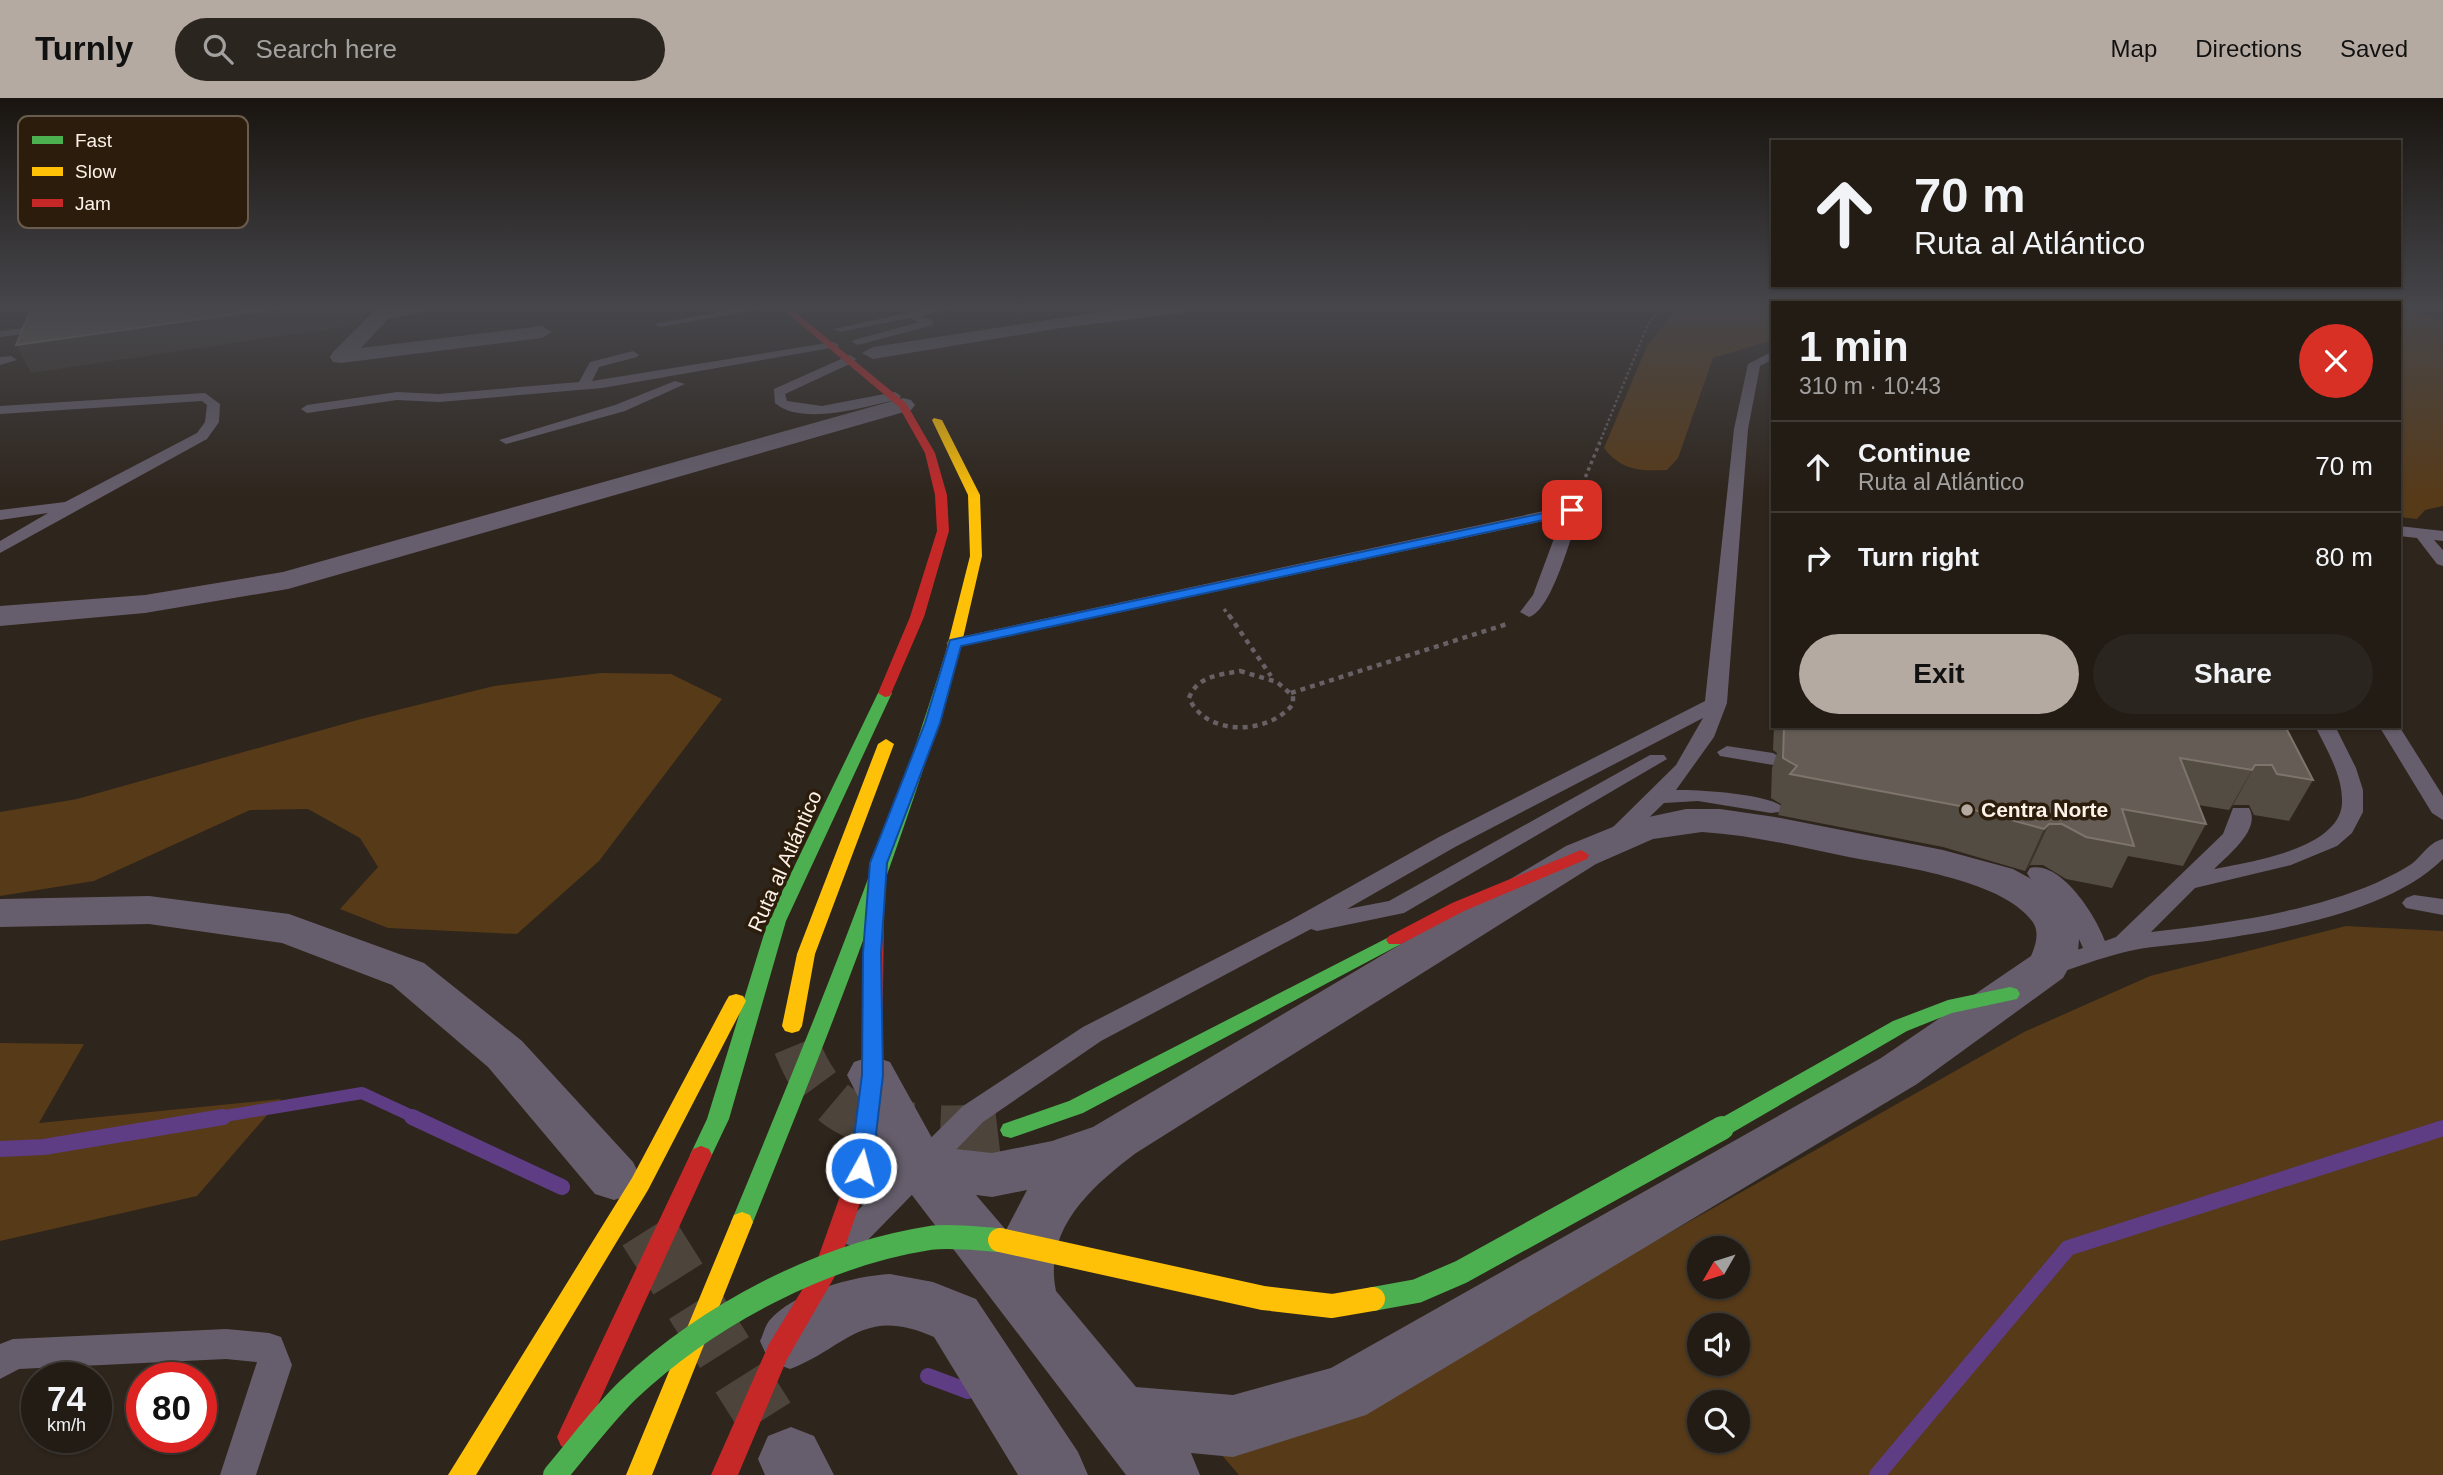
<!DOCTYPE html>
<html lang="en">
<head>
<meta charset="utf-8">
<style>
	body { margin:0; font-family:Helvetica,sans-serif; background:#2a251e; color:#f1f3f6; height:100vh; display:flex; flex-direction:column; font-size:26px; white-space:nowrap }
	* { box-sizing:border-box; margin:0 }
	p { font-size:23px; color:#a2a1a0 }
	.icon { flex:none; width:38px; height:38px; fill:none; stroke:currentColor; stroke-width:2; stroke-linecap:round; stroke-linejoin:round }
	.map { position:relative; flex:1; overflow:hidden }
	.panel { position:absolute; left:1771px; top:203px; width:630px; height:427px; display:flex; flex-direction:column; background:#221c15; border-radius:0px; box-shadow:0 2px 5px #0004,0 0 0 2px #3f3a34 }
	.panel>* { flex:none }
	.guide { position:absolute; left:1771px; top:42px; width:630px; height:147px; border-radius:0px; box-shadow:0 2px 5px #0004,0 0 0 2px #3f3a34; background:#221c15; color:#f1f3f6; overflow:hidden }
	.needle { width:46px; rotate:231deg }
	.controls { position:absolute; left:1687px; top:1138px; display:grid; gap:14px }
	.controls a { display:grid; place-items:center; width:63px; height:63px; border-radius:50%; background:#221c15; box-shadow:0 2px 5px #0004,0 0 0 2px #3f3a34; font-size:35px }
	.speed { position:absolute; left:21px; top:1264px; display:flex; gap:14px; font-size:35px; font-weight:700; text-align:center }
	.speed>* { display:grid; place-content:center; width:91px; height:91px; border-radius:50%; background:#221c15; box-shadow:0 2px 5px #0004,0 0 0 2px #3f3a34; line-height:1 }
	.speed small { font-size:18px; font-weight:400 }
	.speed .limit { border:10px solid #d22; background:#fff; color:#111 }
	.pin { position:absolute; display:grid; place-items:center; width:60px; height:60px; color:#fff; margin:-30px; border-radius:14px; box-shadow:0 4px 10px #0006 }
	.me { position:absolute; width:77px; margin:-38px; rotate:7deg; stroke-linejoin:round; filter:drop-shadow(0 0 5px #0008) }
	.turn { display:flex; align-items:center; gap:24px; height:147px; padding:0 28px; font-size:32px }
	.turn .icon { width:91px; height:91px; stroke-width:2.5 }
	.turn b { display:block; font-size:49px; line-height:60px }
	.round { display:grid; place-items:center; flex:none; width:74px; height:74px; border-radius:37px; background:#2a251e }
	.headline { display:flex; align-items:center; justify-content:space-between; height:119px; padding:0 28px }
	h1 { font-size:42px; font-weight:600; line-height:52px }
	.primary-button { display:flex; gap:14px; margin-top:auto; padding:14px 28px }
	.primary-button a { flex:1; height:80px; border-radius:42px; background:#b5aaa1; color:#111; font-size:28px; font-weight:600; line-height:80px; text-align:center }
	.primary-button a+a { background:#2a251e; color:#f1f3f6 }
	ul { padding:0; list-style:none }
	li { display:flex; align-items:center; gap:21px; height:91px; padding:0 28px; border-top:2px solid #3f3a34 }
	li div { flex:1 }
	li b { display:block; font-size:26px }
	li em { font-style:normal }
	header { display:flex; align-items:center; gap:42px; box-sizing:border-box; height:98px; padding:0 35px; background:#b5aaa1; color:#111 }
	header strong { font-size:33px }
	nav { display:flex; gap:38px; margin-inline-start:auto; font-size:24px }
	.search { width:490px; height:63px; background:#2a251e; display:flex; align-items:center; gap:18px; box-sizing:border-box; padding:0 24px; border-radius:38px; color:#a2a1a0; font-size:26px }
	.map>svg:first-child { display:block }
	.green { fill:#573a18; fill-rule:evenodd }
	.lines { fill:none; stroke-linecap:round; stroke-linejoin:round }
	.stream-far1 { stroke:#5e3d84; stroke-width:12 }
	.stream { stroke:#5e3d84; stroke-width:16 }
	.street-tunnel { stroke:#4d443b; stroke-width:58; stroke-dasharray:58 29; stroke-linecap:butt }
	.highway-tunnel-far1 { stroke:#4d443b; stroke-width:46; stroke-dasharray:46 23; stroke-linecap:butt }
	.highway-tunnel { stroke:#4d443b; stroke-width:58; stroke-dasharray:58 29; stroke-linecap:butt }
	.path-far2 { stroke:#676064; stroke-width:2.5; stroke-dasharray:2.5 2.5; stroke-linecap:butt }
	.path-far1 { stroke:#676064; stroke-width:3.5; stroke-dasharray:3.5 3.5; stroke-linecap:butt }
	.path { stroke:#676064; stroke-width:4.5; stroke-dasharray:5 5; stroke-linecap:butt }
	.lane { fill:#665e6c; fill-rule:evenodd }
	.street { fill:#665e6c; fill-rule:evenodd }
	.fast { fill:#4caf50; fill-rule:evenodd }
	.slow { fill:#ffc107; fill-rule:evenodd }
	.jam { fill:#c62828; fill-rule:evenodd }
	.fast-bridge { stroke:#4caf50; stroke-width:24 }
	.slow-bridge { stroke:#ffc107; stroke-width:24 }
	.wall { fill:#534c43 }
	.shaded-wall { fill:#3c352c }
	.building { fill:#655d55; stroke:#7d756c; stroke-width:2 }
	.route { fill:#1a73e8; stroke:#114b97; stroke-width:2 }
	.poi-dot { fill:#b5aaa1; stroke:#2b1c0c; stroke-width:2.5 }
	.labels { text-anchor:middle; stroke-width:7; stroke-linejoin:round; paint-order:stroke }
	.poi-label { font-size:21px; font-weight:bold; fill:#fdf2e8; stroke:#2b1c0c; text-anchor:start }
	.street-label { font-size:21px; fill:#fdf2e8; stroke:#2b1c0c }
	.key { fill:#2b1c0c; stroke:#6a5c4e; stroke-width:2 }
	.key-label { font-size:19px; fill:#fdf2e8 }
</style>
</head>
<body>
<header>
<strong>Turnly</strong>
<div class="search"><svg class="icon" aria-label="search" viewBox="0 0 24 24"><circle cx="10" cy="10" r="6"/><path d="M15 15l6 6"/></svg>Search here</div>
<nav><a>Map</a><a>Directions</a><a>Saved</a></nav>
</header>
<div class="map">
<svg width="2443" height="1377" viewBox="0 0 2443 1377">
	<rect width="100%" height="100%" fill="#2e251c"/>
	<path class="green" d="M1678 209H1773V242L1713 260 1678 360 1667 372C1640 373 1622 373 1604 350L1647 248Z
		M2399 209H2435L2417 215 2443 224V408L2425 412 2417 421 2399 419Z
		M601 575 671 576 722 601 599 763 517 836 388 830 340 811 378 769 360 740 308 711 250 712 94 783 0 798V714L77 701 361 621 494 588Z
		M2346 828 2443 833V1377H1239L1220 1355 1540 1208 2024 934 2150 878ZM1699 1150H1738V1188H1699ZM1699 1227H1738V1265H1699ZM1699 1304H1738V1342H1699Z
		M0 945 84 946 39 1025 281 1001 197 1098 0 1143Z"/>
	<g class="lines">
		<path class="stream-far1" d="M213 1020 362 995 416 1020"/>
		<path class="stream" d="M412 1019 562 1089
			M0 1051 44 1049 223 1019
			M928 1278 968 1293
			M1877 1377 2068 1150 2443 1030"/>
		<path class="street-tunnel" d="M647 1132 766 1320"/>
		<path class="highway-tunnel-far1" d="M796 947C809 979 825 1007 860 1020"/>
		<path class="highway-tunnel" d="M855 1019C907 1038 956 1040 1011 1032"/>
		<path class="path-far2" d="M1599 346 1648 226 1662 209"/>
		<path class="path-far1" d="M1580 392 1600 344
			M1224 511 1230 519"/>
		<path class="path" d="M1229 517 1271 578
			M1240 573 1277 584 1293 598V606C1269 637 1206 639 1189 600 1197 578 1219 577 1240 573Z
			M1291 595 1510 525"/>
		<path class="lane" d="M745 209H772L660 229 654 226Z
			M933 209H956L922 218 933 223V227L858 247 852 244 854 242 919 224 910 220 840 234 834 231Z
			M50 227 54 228V232L0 239V233Z
			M833 244 839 247 837 249 602 290 439 304 397 302 307 315 301 311 307 307 397 294 439 296 579 284 590 264 633 253 639 257 637 259 599 269 592 283Z
			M1773 253V261L1760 268 1748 331 1727 605 1714 639 1676 692C1695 691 1772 696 1782 709L1779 714 1771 715 1698 703 1664 705 1624 744H1608L1605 739 1608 734 1676 667 1703 620 1455 749 1347 811 1389 803 1650 657H1664L1667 661 1404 815 1317 833 1311 831 1101 943 983 1024 865 1145 854 1149 843 1145 839 1136 843 1127 963 1008 1083 929 1289 823 1439 739 1705 603 1734 331 1748 266Z
			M850 257 856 261 854 264 785 296 787 303 822 308 895 294 901 298 899 301C868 308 802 329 775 305L774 291Z
			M0 259 11 258 17 262 0 267Z
			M675 283 685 286 625 313 506 346 499 342 615 307Z
			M205 295 220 306 219 324 207 341 0 455V443L48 415 0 422V412L65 404 197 335 205 324 207 307 202 303 0 316V308Z
			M1572 407 1580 412C1572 435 1552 513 1529 519L1520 514 1533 497 1562 419 955 550 946 545 955 540Z
			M2399 428 2443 433V443L2434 442 2443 452V468L2437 466 2417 440 2399 438Z
			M2315 628H2335L2356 670 2363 692V714L2352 735 2337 748 2291 767 2195 790 2151 834C2226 825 2306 815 2376 785 2388 779 2404 772 2414 764 2424 755 2430 744 2443 741V761C2387 816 2275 833 2199 844 2175 847 2149 848 2125 854 2100 860 2075 870 2049 878L2040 875 2037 869 2040 863 2083 850 2067 814 2030 780 2027 775 2030 770C2061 762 2096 818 2105 843L2116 839 2223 736 2233 710H2249C2262 731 2227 758 2214 771 2249 764 2340 751 2342 705 2343 678 2327 652 2315 628Z
			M2379 628H2399L2443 698V722L2432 715Z
			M1727 648 1773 655 1783 661 1773 667 1720 658 1717 654Z
			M2414 797 2443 801V817L2406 810 2402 805 2406 800Z
			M226 1231 269 1235 281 1239 292 1267 256 1377H220L257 1264 226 1261 19 1271 0 1281V1246L13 1241Z"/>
		<path class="street" d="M386 209H431L428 213 388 221 361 250 542 228 552 234 542 240 341 265 333 264 330 259 333 254 375 212Z
			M1132 209H1192L1182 215 1061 230 873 261 862 255 873 249Z
			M903 300 911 302 915 307 911 312 288 491 145 515 0 528V508L145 497 283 474Z
			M1686 711H1720L1775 719 1943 752 2013 771 2046 789 2068 808 2080 831 2078 853 2063 880 1917 986 1366 1317 1233 1359 1191 1355 1200 1377H1126L902 1084 847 977 854 964 872 958 890 964 937 1049 992 1055 1052 1043 1093 1029 1566 748 1625 724ZM1702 734C1750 737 1796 748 1844 758 1894 768 2000 780 2032 823 2040 833 2036 847 2031 858L1881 960 1331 1270 1233 1297 1136 1289 1056 1193C1043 1131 1091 1089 1136 1055L1596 766 1653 741ZM1027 1092 1006 1132 976 1097 992 1099Z
			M149 798 289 816 424 865 522 943 633 1064 641 1080 633 1096 614 1102 595 1096 488 969 392 887 282 845 149 826 0 829V801Z
			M890 1176 933 1184 976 1201 1078 1354 1088 1377H1018L934 1239C863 1207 847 1249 790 1271L769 1263 760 1243C763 1237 765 1228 769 1223 793 1194 854 1178 890 1176Z
			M791 1329 814 1338 834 1377H765L758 1361 768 1338Z"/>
		<path class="fast" d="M953 549 960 553C903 748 829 936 753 1124L750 1131 742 1134 734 1131 731 1124C809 936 886 748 946 553Z
			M885 591 892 595 786 823 729 1021 709 1063 701 1066 693 1063 690 1057 707 1021 768 823 878 595Z
			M1395 836 1401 838 1404 842 1401 846 1083 1015 1011 1040 1003 1038 1000 1032 1003 1026 1069 1003Z
			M2010 889 2017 891 2020 896 2017 901 1952 915 1907 933 1730 1036 1722 1038 1714 1036 1711 1030 1714 1024 1893 923 1948 902Z"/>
		<path class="slow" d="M934 320 942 322 980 397 982 458 960 553 953 557 946 553 970 458 968 397 932 322Z
			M886 641 894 646 815 856 802 928 799 933 792 935 785 933 782 928 797 856 878 646Z
			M736 896 743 898 746 903 648 1092 476 1377H448L632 1080 726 903 729 898Z
			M742 1114 750 1117 753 1124 652 1377H626L731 1124 734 1117Z"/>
		<path class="jam" d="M780 209H789L906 305 935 355 947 397 949 433 924 519 890 598 885 599 878 595 910 519 937 433 935 397 925 355 899 309Z
			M1581 752 1589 757 1587 761 1464 813 1401 846H1389L1386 842 1389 838 1452 805Z
			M875 806 881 808 884 812 882 977 872 1070 835 1178 787 1261 738 1377H711L769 1246 813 1174 850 1070 862 977 866 812 869 808Z
			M701 1048 709 1051 712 1057 579 1348 570 1352 561 1348 557 1339 561 1330 690 1057 693 1051Z"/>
		<path class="fast-bridge" d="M1373 1201 1417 1193 1461 1174 1722 1030
			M555 1377C579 1349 602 1317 628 1292 708 1217 821 1157 930 1140 952 1137 978 1141 1000 1142"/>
		<path class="slow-bridge" d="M1000 1142 1263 1200 1332 1208 1373 1201"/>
	</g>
	<path class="wall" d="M1774 628H2285L2313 682 2289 723 2254 717 2249 707H2233L2229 712 2198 707 2206 726 2183 768 2128 758 2112 790 2066 781 2043 767H2030L2025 773 1943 749 1778 717 1781 706 1771 700 1772 670 1777 655 1773 652Z"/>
	<path class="shaded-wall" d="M287 209H368L369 214 356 227 31 275 16 247Z
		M2255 667 2233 707 2229 712 2252 672Z
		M2049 726 2030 767 2025 773 2044 731Z"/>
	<path class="building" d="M32 209H287L16 247Z
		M1787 628H2285L2313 682 2277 676 2272 667H2255L2252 672 2180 660 2206 726 2122 711 2134 748 2086 739 2062 726H2049L2044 731 1960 708 1790 676 1797 668 1783 660 1784 630Z"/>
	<linearGradient id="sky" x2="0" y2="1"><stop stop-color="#19140f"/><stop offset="0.52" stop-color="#46464b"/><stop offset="1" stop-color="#46464b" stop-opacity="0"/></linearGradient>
	<rect width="2443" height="402" fill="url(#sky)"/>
	<path class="route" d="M1572 409 1576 410V415L961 548 940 625 887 765 881 855 883 977 872 1070 868 1077 861 1079 853 1077 850 1070 862 977 863 855 870 765 925 625 950 542Z"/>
	<circle class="poi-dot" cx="1967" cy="712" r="7"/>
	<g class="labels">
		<g class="poi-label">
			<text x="1981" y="719">Centra Norte</text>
		</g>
		<g class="street-label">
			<text transform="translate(785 763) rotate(-66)" y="7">Ruta al Atlántico</text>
		</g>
	</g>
	<rect x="18" y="18" width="230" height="112" rx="10" class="key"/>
	<rect x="32" y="38" width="31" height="8" fill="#4caf50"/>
	<rect x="32" y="69" width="31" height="9" fill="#ffc107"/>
	<rect x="32" y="101" width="31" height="8" fill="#c62828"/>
	<g class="key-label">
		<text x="75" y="49">Fast</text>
		<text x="75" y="80">Slow</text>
		<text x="75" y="112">Jam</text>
	</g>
</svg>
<div class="controls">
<a><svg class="needle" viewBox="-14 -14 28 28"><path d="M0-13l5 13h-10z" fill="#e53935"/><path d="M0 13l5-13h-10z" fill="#a2a1a0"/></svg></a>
<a><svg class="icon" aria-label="sound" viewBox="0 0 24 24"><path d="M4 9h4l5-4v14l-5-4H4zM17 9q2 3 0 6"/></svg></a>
<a><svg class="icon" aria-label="search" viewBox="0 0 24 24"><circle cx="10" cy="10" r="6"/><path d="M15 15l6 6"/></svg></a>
</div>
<div class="speed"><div>74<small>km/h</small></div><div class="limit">80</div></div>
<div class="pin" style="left:1572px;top:412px;background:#d93025"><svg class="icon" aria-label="arrive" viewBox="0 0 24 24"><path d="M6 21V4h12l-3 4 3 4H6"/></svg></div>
<svg class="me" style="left:861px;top:1070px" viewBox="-20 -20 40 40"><circle r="17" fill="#1a73e8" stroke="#fff" stroke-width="3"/><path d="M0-11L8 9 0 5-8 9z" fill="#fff"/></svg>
<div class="guide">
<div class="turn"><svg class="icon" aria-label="ahead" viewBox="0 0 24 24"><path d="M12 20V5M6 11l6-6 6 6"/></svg><div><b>70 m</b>Ruta al Atlántico</div></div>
</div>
<section class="panel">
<div class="headline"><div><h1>1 min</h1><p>310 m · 10:43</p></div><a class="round" style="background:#d93025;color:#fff"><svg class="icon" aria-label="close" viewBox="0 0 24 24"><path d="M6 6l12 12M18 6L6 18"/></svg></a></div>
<ul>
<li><svg class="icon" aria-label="ahead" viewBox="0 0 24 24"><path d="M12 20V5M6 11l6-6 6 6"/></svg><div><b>Continue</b><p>Ruta al Atlántico</p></div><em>70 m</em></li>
<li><svg class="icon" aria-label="right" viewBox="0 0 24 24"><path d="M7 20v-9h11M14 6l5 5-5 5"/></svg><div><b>Turn right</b></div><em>80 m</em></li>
</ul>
<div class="primary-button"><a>Exit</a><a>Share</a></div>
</section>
</div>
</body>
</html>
